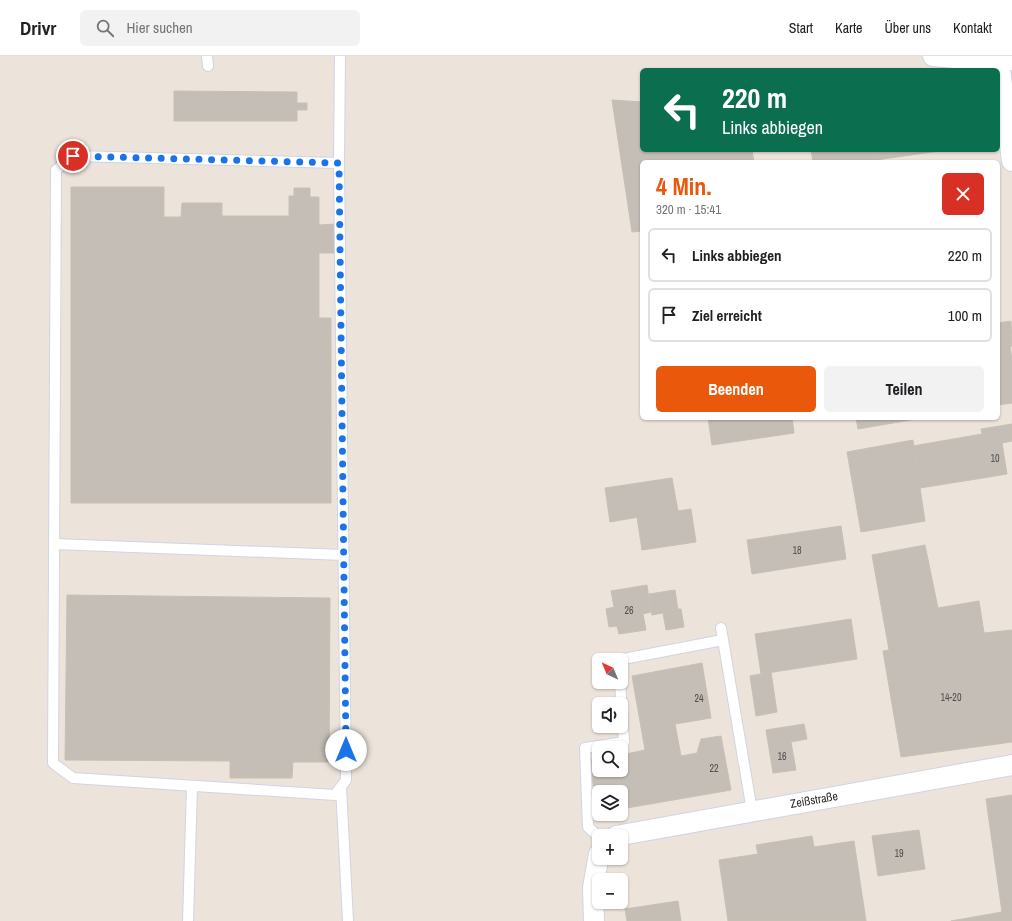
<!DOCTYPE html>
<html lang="de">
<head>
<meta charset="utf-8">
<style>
	body { margin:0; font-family:"Archivo Narrow",sans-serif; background:#f2f2f2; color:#202124; height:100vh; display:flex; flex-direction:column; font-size:15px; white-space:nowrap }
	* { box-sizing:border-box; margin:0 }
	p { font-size:13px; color:#757577 }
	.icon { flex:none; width:22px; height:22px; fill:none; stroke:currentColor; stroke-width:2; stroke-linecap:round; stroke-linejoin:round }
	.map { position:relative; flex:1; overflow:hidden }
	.details { position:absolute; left:640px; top:104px; width:360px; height:260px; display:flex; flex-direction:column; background:#fff; border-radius:6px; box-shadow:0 1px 3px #0004 }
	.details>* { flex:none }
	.top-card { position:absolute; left:640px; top:12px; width:360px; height:84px; border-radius:6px; box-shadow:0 1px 3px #0004; background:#0b6e4f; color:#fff; overflow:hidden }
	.needle { width:26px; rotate:316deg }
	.buttons { position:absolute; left:592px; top:597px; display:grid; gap:8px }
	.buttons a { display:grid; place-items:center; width:36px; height:36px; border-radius:6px; background:#fff; box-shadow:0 1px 3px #0004; font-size:20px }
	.pin { position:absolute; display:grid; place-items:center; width:34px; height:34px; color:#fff; margin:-17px; border:2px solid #fff; border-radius:50%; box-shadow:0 1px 4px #0007 }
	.me { position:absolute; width:44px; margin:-22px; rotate:0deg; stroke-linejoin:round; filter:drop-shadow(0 0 3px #0008) }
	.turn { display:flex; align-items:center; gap:14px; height:84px; padding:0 16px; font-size:18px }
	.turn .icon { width:52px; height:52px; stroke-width:2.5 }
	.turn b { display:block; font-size:28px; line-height:34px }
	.round { display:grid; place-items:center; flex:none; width:42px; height:42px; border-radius:6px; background:#f2f2f2 }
	.headline { display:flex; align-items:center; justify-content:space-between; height:68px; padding:0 16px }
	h1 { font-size:24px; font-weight:800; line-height:30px; color:#ea580c }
	.cta { display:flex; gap:8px; margin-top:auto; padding:8px 16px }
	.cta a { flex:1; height:46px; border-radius:6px; background:#ea580c; color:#fff; font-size:16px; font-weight:800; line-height:46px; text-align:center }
	.cta a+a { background:#f2f2f2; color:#202124 }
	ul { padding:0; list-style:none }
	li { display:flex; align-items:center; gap:12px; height:54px; margin:0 8px 6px; padding:0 8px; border:2px solid #e0e0e0; border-radius:6px }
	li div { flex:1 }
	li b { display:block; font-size:15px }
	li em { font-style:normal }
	header { display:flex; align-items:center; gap:24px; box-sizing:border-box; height:56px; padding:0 20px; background:#fff; border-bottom:1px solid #e0e0e0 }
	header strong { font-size:19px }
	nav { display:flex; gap:22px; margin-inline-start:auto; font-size:14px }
	.search { width:280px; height:36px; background:#f2f2f2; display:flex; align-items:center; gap:10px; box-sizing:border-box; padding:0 14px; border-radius:6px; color:#757577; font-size:15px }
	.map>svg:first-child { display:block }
	.building { fill:#c4beb7; stroke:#c7c0b4 }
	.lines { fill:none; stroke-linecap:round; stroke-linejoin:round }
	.service-casing { stroke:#d0d4e3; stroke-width:12 }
	.minor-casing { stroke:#d0d4e3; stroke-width:22 }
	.service { stroke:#fff; stroke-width:10 }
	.minor { stroke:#fff; stroke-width:20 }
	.route { stroke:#1a73e8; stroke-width:7; stroke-dasharray:0 12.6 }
	.labels { text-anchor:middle; stroke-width:3; stroke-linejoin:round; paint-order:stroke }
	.number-label { font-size:10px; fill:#504e4c }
	.street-label { font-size:12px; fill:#292929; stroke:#fff }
</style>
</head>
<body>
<header>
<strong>Drivr</strong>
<div class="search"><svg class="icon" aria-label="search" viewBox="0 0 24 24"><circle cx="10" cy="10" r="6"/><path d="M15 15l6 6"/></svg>Hier suchen</div>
<nav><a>Start</a><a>Karte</a><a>Über uns</a><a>Kontakt</a></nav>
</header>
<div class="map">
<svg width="1012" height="865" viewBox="0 0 1012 865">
	<rect width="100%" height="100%" fill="#ece4da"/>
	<path class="building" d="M174 35 297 36V47H307V54H297V65H174Z
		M612 44 642 46V94H752L754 106H642V175L632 176Z
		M811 94H939V95L862 106H813Z
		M71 131H164V161H181L182 147H222V160H289V140H294V132H310V141H319V169L335 168V197H319V262H331V447H71Z
		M1011 265 1012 290 1010 291 1009 284 998 286V267Z
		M1009 284 1012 303V347L998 349V286Z
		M708 362H792L794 377 712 389Z
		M856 362H922L858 373Z
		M1012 368V385L1002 387 1007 418 989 421 981 373Z
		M982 378 989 421 920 432 913 390Z
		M913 384 925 465 861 476 847 396Z
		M672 422 678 455 691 453 696 486 642 494 637 461 650 459 645 426Z
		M645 426 650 459 610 466 605 432Z
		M841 470 846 503 752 518 747 484Z
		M925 489 938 552 979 545 984 577 1012 574V686L901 701 883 595 889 594 872 499Z
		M647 529 651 556 643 558 646 574 619 578 617 570 609 571 606 553 614 551 611 535Z
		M675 534 678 554 652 559 649 538Z
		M67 539 330 542 329 706H293L292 722H230V705L65 704Z
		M678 553H681L684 571 666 574 663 557Z
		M851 563 857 603 761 618 755 578Z
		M702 607 711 662 675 668 681 700 697 697 701 683 721 680 731 734 621 753V736H599L598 757 589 704 599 702V714H621V699L645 694 632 620Z
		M771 616 777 656 756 660 750 620Z
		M804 668 807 683 791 686 796 714 773 717 766 674Z
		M1012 739V865H951L1002 856 986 743Z
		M919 774 925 813 878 820 872 780Z
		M812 780 814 791 854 785 866 865H728L719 804 758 798 756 789Z
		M678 845 681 865H627L625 853Z"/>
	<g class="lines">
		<g class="service-casing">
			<path id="service" d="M207 0 208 10
				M339 107 73 100 56 114 53 707 73 722 335 739 346 724 339 107 340 0
				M54 488 344 499
				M721 572 752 755
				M618 604 723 584
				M341 731 348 865
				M599 781 588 771 585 692 624 686 620 626
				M188 865 192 730"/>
		</g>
		<g class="minor-casing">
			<path id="minor" d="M933 0 999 6 1012 4
				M999 6 1012 105
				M616 780 1012 709
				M594 865 593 832 599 798"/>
		</g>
		<use href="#service" class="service"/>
		<use href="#minor" class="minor"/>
	</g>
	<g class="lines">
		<path class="route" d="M73 100 339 107 346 694"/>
	</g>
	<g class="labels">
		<g class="number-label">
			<text x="995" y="406">10</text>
			<text x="797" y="498">18</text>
			<text x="629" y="558">26</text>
			<text x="951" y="645">14-20</text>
			<text x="699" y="646">24</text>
			<text x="782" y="704">16</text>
			<text x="714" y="716">22</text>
			<text x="899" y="801">19</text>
		</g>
		<g class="street-label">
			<text transform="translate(814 744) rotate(-10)" y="4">Zeißstraße</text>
		</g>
	</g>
</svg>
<div class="buttons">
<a><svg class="needle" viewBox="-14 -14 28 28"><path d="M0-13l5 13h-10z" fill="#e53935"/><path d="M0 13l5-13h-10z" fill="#757577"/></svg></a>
<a><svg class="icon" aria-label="sound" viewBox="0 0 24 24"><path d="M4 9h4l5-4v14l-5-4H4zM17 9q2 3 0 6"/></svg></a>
<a><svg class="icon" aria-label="search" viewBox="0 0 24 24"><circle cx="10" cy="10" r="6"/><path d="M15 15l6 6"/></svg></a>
<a><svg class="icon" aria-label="layers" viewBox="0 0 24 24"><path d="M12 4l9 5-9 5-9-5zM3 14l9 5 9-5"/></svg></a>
<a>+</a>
<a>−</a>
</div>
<div class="pin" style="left:73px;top:100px;background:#d93025"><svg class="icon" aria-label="arrive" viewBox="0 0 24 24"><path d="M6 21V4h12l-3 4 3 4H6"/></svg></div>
<svg class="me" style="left:346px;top:694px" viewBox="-20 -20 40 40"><circle r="19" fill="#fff"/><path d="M0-13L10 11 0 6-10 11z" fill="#1a73e8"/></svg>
<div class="top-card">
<div class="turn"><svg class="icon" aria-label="left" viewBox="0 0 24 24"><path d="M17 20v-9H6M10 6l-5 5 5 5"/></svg><div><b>220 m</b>Links abbiegen</div></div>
</div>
<section class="details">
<div class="headline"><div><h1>4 Min.</h1><p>320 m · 15:41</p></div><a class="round" style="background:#d93025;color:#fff"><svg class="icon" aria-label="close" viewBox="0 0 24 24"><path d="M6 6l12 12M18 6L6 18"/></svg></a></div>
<ul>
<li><svg class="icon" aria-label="left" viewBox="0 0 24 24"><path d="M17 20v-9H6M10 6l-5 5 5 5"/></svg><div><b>Links abbiegen</b></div><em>220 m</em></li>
<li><svg class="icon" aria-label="arrive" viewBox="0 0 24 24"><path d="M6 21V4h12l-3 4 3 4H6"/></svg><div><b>Ziel erreicht</b></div><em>100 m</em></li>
</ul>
<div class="cta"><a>Beenden</a><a>Teilen</a></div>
</section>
</div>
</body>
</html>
